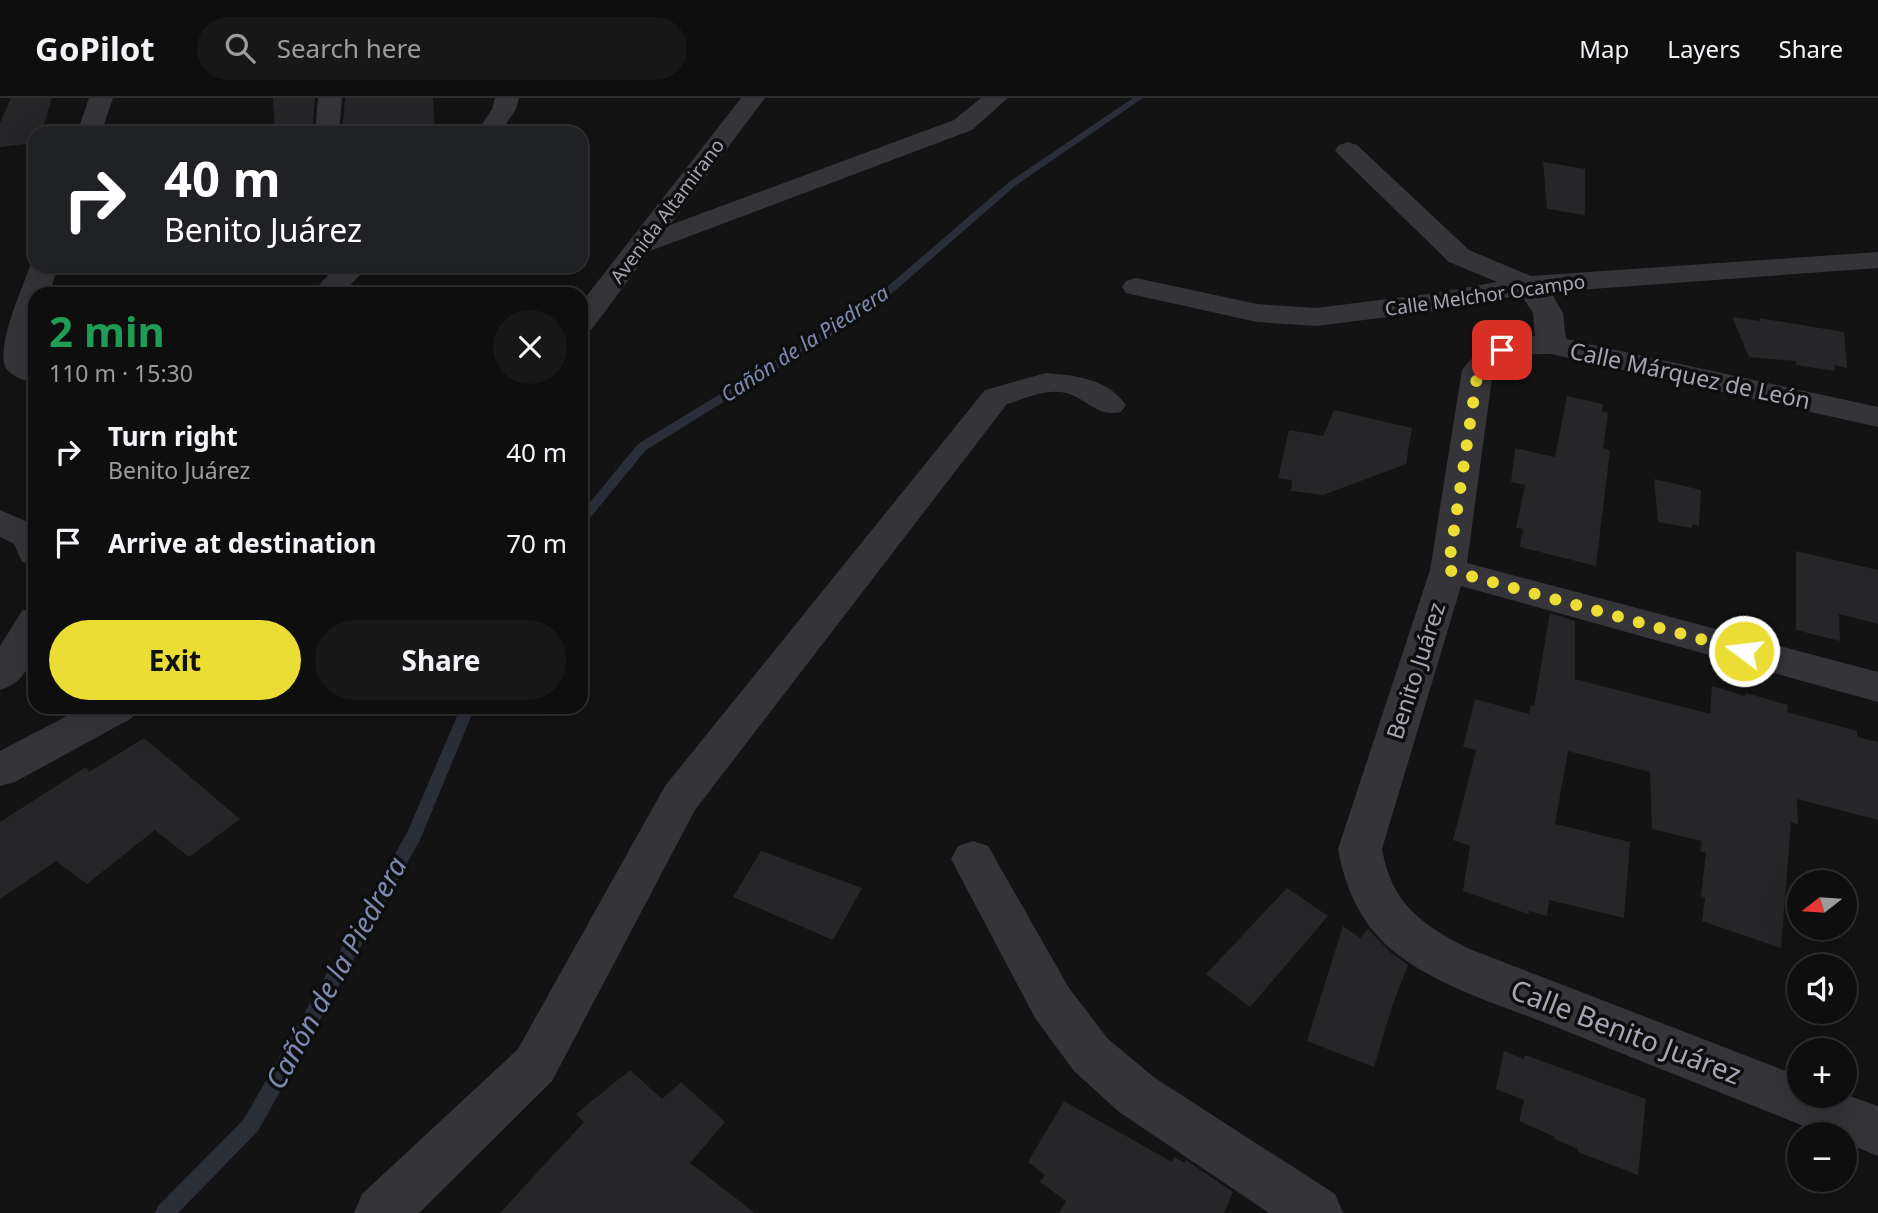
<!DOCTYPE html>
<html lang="en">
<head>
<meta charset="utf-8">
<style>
	body { margin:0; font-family:"Noto Sans",sans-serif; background:#171718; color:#f1f3f6; height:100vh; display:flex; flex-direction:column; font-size:26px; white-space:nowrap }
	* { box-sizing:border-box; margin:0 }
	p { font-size:23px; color:#9b9c9e }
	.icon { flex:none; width:38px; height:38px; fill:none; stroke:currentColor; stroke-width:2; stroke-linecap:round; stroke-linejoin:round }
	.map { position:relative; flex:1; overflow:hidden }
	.details { position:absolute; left:28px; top:189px; width:560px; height:427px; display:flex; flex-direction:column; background:#0e0e0f; border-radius:21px; box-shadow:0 7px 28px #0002,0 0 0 2px #2e2e2f }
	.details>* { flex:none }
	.hud { position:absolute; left:28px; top:28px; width:560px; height:147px; border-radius:21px; box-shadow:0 7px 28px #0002,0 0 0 2px #2e2e2f; background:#202124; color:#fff; overflow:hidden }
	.needle { width:46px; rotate:253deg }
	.controls { position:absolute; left:1787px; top:772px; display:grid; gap:14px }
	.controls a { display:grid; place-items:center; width:70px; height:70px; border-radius:50%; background:#0e0e0f; box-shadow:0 7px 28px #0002,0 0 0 2px #2e2e2f; font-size:35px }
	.pin { position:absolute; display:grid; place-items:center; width:60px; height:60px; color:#fff; margin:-30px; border-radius:14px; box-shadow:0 4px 10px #0006 }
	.me { position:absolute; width:77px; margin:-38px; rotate:285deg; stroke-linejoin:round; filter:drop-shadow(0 0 5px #0008) }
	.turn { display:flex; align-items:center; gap:24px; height:147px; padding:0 21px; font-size:32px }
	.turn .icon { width:91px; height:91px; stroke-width:2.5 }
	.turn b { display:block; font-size:49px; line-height:60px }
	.round { display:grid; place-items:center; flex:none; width:74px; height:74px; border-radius:37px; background:#171718 }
	.head { display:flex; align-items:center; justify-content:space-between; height:119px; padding:0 21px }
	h1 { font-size:42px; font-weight:700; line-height:52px; color:#1e9e55 }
	.button { display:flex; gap:14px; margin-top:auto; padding:14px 21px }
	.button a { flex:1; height:80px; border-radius:42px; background:#ebdd34; color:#111; font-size:28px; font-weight:700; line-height:80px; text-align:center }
	.button a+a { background:#171718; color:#f1f3f6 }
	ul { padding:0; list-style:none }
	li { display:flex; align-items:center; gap:21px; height:91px; padding:0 21px }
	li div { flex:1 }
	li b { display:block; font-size:26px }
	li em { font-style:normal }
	header { display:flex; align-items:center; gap:42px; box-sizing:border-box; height:98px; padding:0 35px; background:#0e0e0f; border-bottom:2px solid #2e2e2f }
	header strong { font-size:33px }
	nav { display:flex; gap:38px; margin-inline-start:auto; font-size:24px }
	.search { width:490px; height:63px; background:#171718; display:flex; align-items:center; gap:18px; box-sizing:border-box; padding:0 24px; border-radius:38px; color:#9b9c9e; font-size:26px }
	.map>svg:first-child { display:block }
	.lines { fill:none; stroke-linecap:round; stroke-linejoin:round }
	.stream { fill:#2a2e38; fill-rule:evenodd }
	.building { fill:#262628 }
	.minor { fill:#343439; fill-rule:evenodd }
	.route { stroke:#ebdd34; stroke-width:12; stroke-dasharray:0 21.6 }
	.labels { text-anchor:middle; stroke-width:7; stroke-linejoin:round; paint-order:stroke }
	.far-street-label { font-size:19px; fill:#a5a5b4; stroke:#0e0e0f }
	.far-water-label { font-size:21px; font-style:italic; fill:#7c8aaf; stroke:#0e0e0f }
	.street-label { font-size:23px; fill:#a5a5b4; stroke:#0e0e0f }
	.near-water-label { font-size:28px; font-style:italic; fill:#7c8aaf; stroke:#0e0e0f }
	.near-street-label { font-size:28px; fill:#a5a5b4; stroke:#0e0e0f }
</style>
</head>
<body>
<header>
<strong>GoPilot</strong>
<div class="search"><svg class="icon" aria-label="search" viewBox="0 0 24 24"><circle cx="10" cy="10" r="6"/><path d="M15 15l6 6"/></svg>Search here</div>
<nav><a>Map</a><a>Layers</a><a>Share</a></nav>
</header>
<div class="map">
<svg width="1878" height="1115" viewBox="0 0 1878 1115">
	<rect width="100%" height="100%" fill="#131314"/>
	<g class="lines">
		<path class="stream" d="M1133 0H1143L1015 88 874 211 646 352 585 426 581 427V415L638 346 866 207 1009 84Z
			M461 609H475L420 742 258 1033 178 1115H155L158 1108 244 1021 407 735Z"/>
	</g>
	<path class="building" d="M11 0H52L41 35H35V45L0 49V25Z
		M273 0H315L312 35H275Z
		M345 0H433L435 35H342Z
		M1543 64 1585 71V117L1547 111Z
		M1732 219 1760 223 1759 220 1844 234 1847 270 1834 267 1835 273 1796 267V263L1749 259Z
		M1567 298 1603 306 1602 313 1608 315 1603 350 1610 352 1596 468 1520 449 1523 431 1516 430 1525 387 1511 384 1515 350 1555 359Z
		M1334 312 1412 330 1406 366 1323 397 1291 393 1292 382 1278 380 1289 332 1323 338Z
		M1654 381 1701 392 1699 428 1692 426V430L1658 424Z
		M1796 453 1878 472V526L1839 516 1840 543 1796 532Z
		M1550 515 1575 523V581L1710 616 1712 588 1745 598 1746 595 1788 607 1787 614 1857 633V639L1878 644V722L1797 701 1798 727 1791 724 1781 850 1702 823 1705 800 1701 798 1706 755 1700 753 1702 743 1652 731 1650 674 1568 653 1555 726 1630 744 1624 820 1549 802 1547 818 1529 813 1528 816 1463 793 1470 748 1453 742 1476 652 1463 649 1475 601 1529 616 1531 607 1534 608Z
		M144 640 240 721 189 759 155 732 87 786 56 763 0 801V724L86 669 89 674Z
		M761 753 862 790 833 842 733 799Z
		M1287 790 1328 818 1250 909 1206 876Z
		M1343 828 1360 840 1368 831 1390 854 1408 867 1392 909 1374 969 1307 943Z
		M1504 953 1524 961 1525 957 1646 1001 1638 1077 1578 1054V1051L1554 1041 1555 1039 1519 1023 1524 1002 1496 991Z
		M630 972 662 1001 681 984 725 1024 690 1065 755 1115H500L584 1024 576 1016Z
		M1064 1003 1172 1064 1174 1059 1185 1065 1186 1062 1233 1094 1224 1115H1059L1066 1103 1040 1084 1045 1077 1028 1064Z"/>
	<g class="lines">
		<path class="minor" d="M89 0H113L101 35H77Z
			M318 0H342L339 35H315Z
			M495 0H519L516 11 500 35H476L492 11Z
			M741 0H765L670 127 954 22 981 0H1008L972 32 650 153 592 231 581 234V205Z
			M1348 44 1357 47 1469 152 1531 178 1878 154V170L1551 194 1563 215 1566 241 1878 309V329L1551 256C1528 256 1510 256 1493 273L1467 465 1878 574V604L1461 488 1382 751C1392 806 1420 825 1467 850L1799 978V998L1844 996 1878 1008V1058L1844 1044V1036H1824C1734 1000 1645 965 1556 929 1501 907 1439 890 1392 852 1361 826 1345 790 1338 751L1430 472 1462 272C1480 247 1506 238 1535 238L1533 215 1521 197 1436 213 1316 228 1257 224 1126 195 1122 189 1126 183 1136 180 1257 206 1316 210 1436 195 1497 184 1449 164 1339 57 1335 52 1339 47Z
			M35 162V168H58L49 196H35V285C25 283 6 277 4 265 0 238 21 194 30 168Z
			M336 168H369L341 196H311Z
			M1046 275C1075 277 1108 281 1126 307L1121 314C1099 319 1091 305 1072 297 1051 288 1027 300 1007 306L695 712 552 983 419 1115H354L362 1096 518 951 665 688 985 292Z
			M0 412 35 427V467L22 464 14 446 0 439Z
			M35 509C35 541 38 581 0 592V548L22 513Z
			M84 609H138L132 620 15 684 0 688V653Z
			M973 743 988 748 1069 890 1108 941 1155 980 1335 1096 1343 1115H1269L1119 1014 1074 973 1035 920 951 761 958 748Z"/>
	</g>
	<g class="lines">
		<path class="route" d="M1502 252 1487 260 1478 272 1448 472 1744 553"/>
	</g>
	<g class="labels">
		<g class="far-street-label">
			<text transform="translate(667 113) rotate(-53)" y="7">Avenida Altamirano</text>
			<text transform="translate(1485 197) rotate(-8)" y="7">Calle Melchor Ocampo</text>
		</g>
		<g class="far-water-label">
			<text transform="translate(805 246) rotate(-33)" y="7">Cañón de la Piedrera</text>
		</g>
		<g class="street-label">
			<text transform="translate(1690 278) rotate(12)" y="8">Calle Márquez de León</text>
			<text transform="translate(1416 573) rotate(-72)" y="8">Benito Juárez</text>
		</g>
		<g class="near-water-label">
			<text transform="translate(336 875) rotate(-61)" y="10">Cañón de la Piedrera</text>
		</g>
		<g class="near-street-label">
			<text transform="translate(1626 934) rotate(21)" y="10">Calle Benito Juárez</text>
		</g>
	</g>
</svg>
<div class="controls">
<a><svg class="needle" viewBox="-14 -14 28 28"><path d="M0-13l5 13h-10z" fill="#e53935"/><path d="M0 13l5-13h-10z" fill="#9b9c9e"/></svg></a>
<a><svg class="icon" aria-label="sound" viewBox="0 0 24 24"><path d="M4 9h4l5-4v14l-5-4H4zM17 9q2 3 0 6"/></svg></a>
<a>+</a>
<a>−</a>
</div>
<div class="pin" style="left:1502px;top:252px;background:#d93025"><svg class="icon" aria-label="arrive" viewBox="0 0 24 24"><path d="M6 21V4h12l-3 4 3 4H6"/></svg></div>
<svg class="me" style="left:1744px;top:553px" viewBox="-20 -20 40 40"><circle r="17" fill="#ebdd34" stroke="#fff" stroke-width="3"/><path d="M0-11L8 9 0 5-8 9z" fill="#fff"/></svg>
<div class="hud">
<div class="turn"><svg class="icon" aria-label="right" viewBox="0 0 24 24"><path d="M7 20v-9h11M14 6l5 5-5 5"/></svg><div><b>40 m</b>Benito Juárez</div></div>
</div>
<section class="details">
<div class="head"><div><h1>2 min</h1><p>110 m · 15:30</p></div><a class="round"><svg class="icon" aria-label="close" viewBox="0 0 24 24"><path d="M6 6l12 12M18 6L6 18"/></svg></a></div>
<ul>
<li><svg class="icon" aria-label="right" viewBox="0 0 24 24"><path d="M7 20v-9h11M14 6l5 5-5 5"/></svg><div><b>Turn right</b><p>Benito Juárez</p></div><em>40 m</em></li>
<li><svg class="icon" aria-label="arrive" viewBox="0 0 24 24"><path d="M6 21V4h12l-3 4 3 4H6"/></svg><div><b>Arrive at destination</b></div><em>70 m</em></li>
</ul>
<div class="button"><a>Exit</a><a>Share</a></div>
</section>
</div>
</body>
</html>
